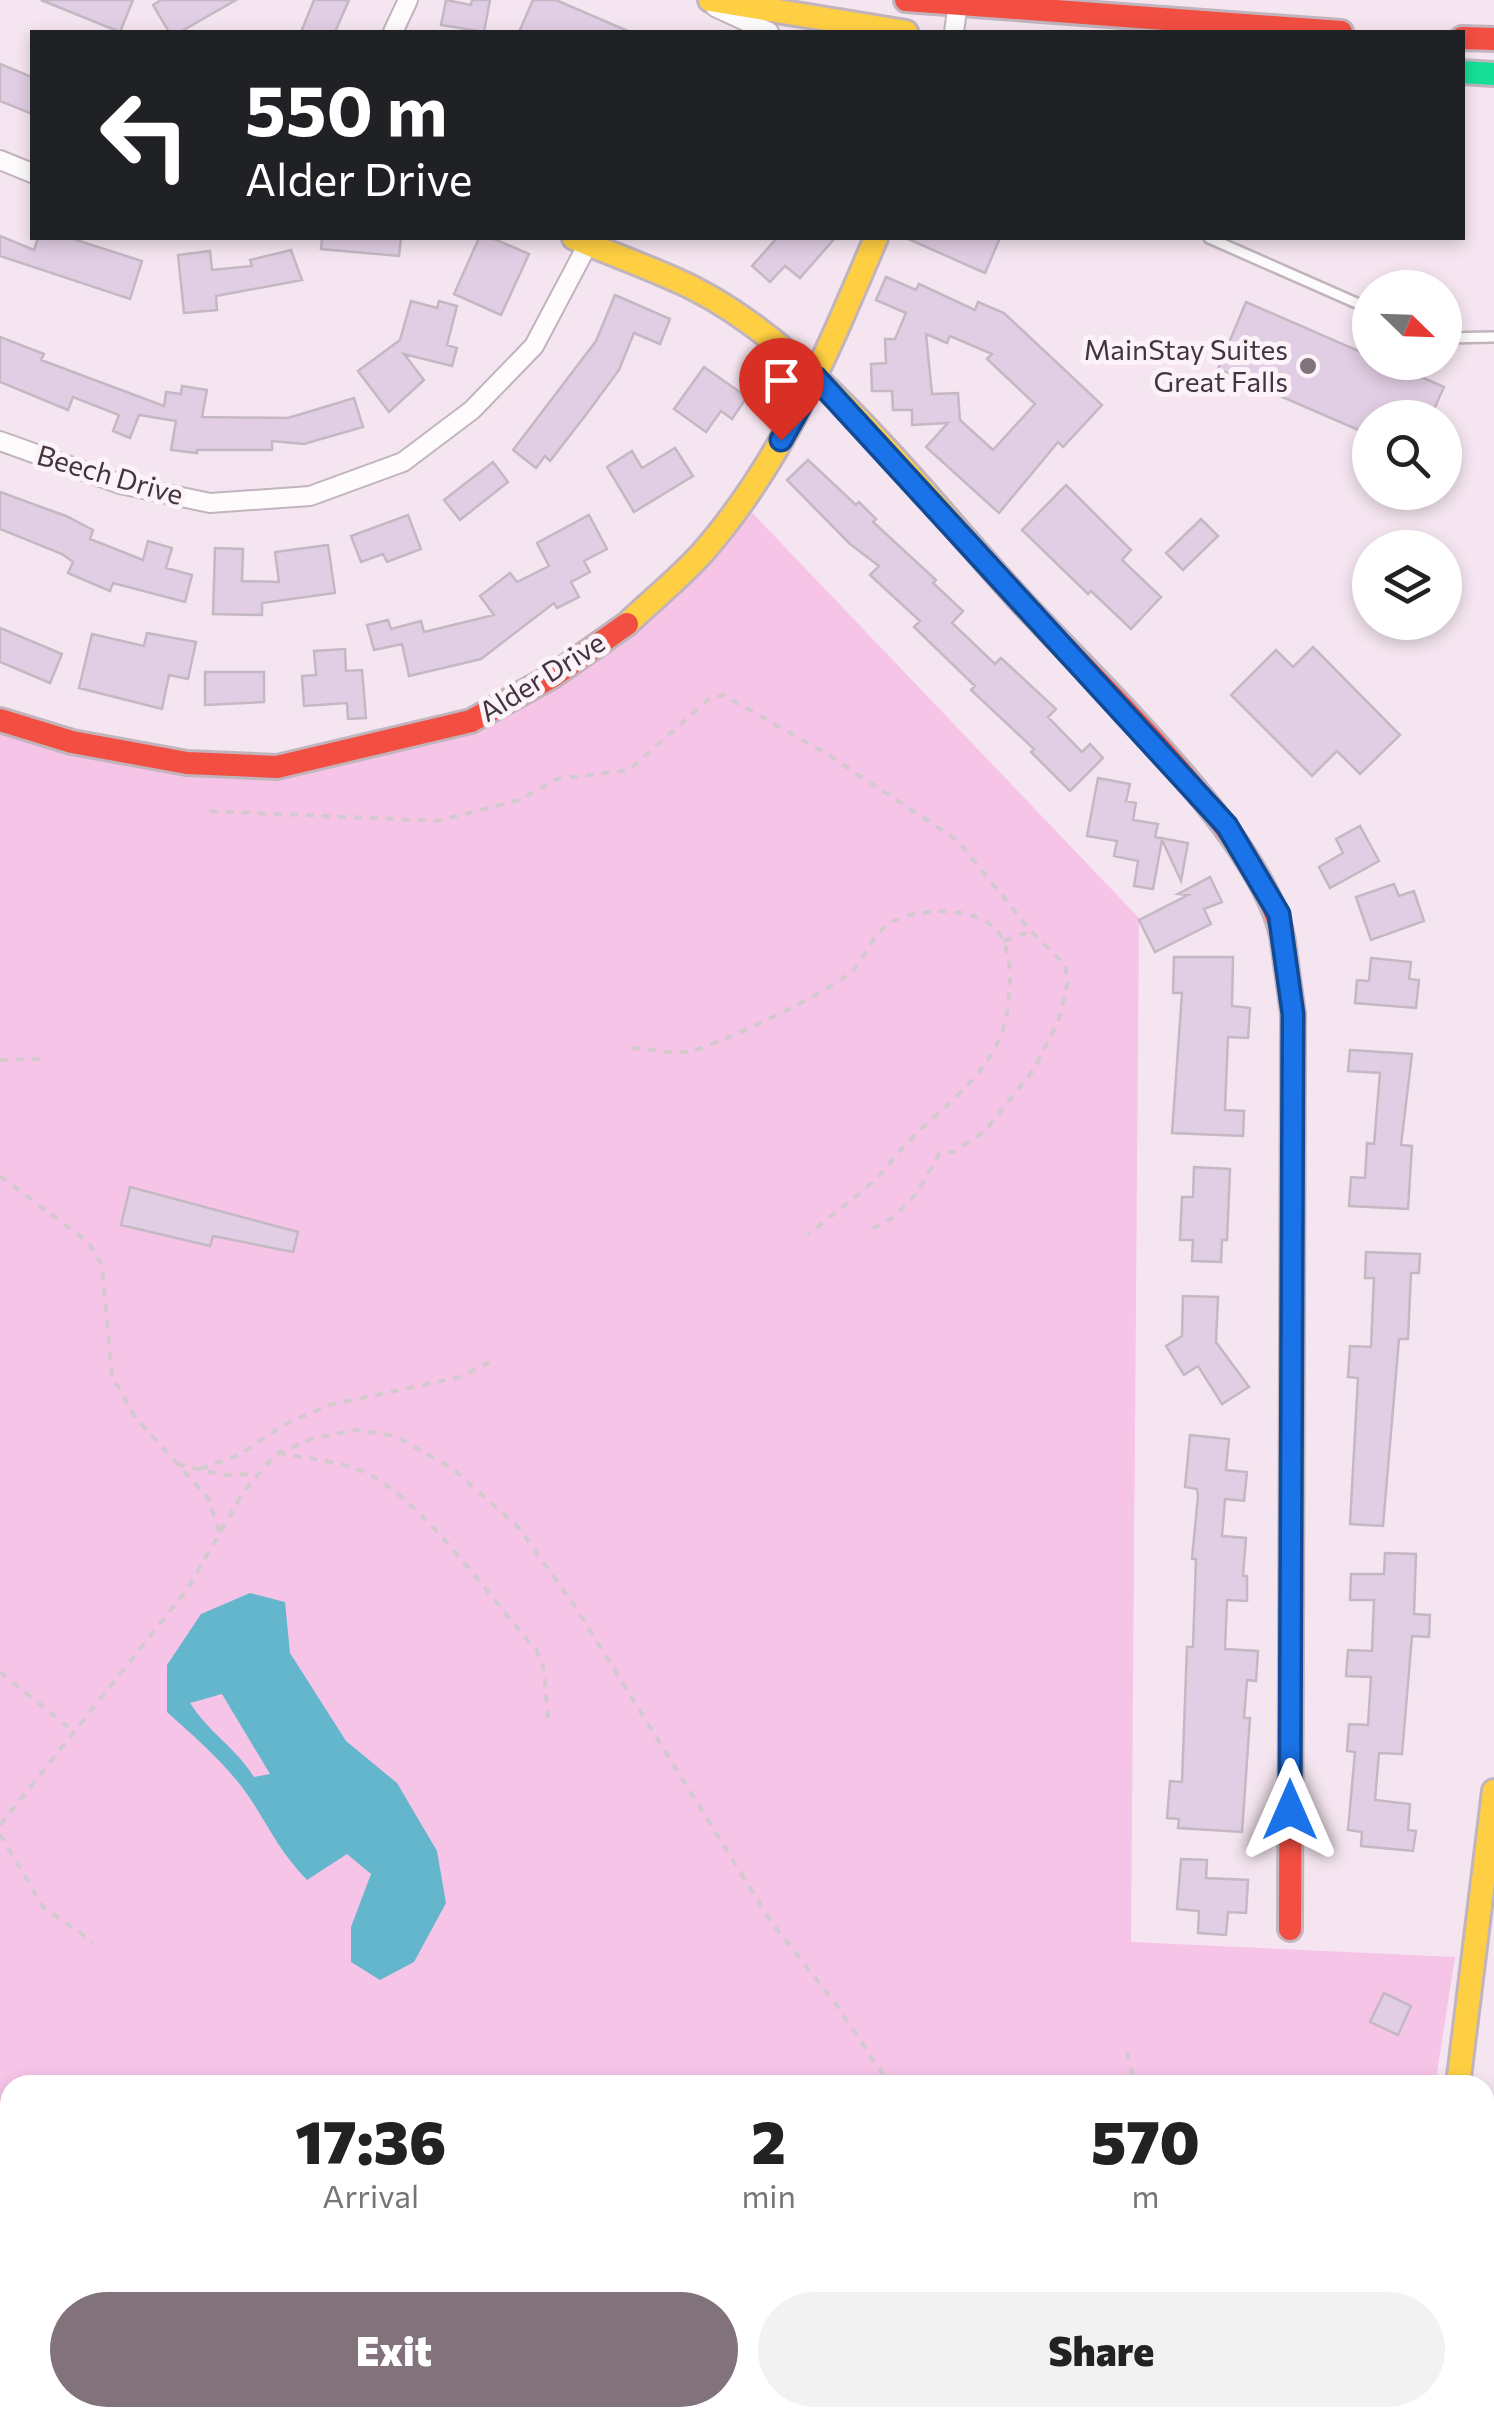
<!DOCTYPE html>
<html lang="en">
<head>
<meta charset="utf-8">
<style>
	body { margin:0; font-family:Commissioner,sans-serif; background:#f2f2f2; color:#222; height:100vh; display:flex; flex-direction:column; font-size:38px; white-space:nowrap }
	* { box-sizing:border-box; margin:0 }
	p { font-size:32px; color:#767676 }
	.icon { flex:none; width:55px; height:55px; fill:none; stroke:currentColor; stroke-width:2; stroke-linecap:round; stroke-linejoin:round }
	.map { position:relative; flex:1; overflow:hidden }
	.panel { position:absolute; left:0px; top:2075px; width:1495px; height:352px; display:flex; flex-direction:column; background:#fff; border-radius:30px 30px 0 0; box-shadow:0 5px 15px #0003 }
	.panel>* { flex:none }
	.banner { position:absolute; left:30px; top:30px; width:1435px; height:210px; border-radius:0px; box-shadow:0 5px 15px #0003; background:#202124; color:#fff; overflow:hidden }
	.needle { width:65px; rotate:113deg }
	.fabs { position:absolute; left:1352px; top:270px; display:grid; gap:20px }
	.fabs a { display:grid; place-items:center; width:110px; height:110px; border-radius:50%; background:#fff; box-shadow:0 5px 15px #0003; font-size:50px }
	.pin { position:absolute; display:grid; place-items:center; width:85px; height:85px; color:#fff; margin:-102px -42px; border-radius:50% 50% 50% 0; rotate:-45deg; box-shadow:0 0 10px #0007 }
	.pin .icon { rotate:45deg }
	.me { position:absolute; width:110px; margin:-55px; rotate:0deg; stroke-linejoin:round; filter:drop-shadow(0 0 8px #0008) }
	.turn { display:flex; align-items:center; gap:35px; height:210px; padding:0 50px; font-size:45px }
	.turn .icon { width:130px; height:130px; stroke-width:2.5 }
	.turn b { display:block; font-size:70px; line-height:85px }
	.eta { display:flex; justify-content:space-evenly; align-items:center; height:170px; text-align:center }
	.eta b { font-size:60px; font-weight:800; line-height:70px }
	.action { display:flex; gap:20px; margin-top:auto; padding:20px 50px }
	.action a { flex:1; height:115px; border-radius:60px; background:#81727c; color:#fff; font-size:40px; font-weight:800; line-height:115px; text-align:center }
	.action a+a { background:#f2f2f2; color:#222 }
	.map>svg:first-child { display:block }
	.green { fill:#f6c4e7 }
	.water { fill:#64b6cd; fill-rule:evenodd }
	.building { fill:#e2cee4; stroke:#c4b8c3; stroke-width:2.5; fill-rule:evenodd }
	.lines { fill:none; stroke-linecap:round; stroke-linejoin:round }
	.lane-casing { stroke:#c2b4bd; stroke-width:14 }
	.street-casing { stroke:#c2b4bd; stroke-width:22 }
	.fast-casing { stroke:#c2b4bd; stroke-width:28 }
	.slow-casing { stroke:#c2b4bd; stroke-width:28 }
	.jam-casing { stroke:#c2b4bd; stroke-width:28 }
	.path { stroke:#d2cace; stroke-width:4; stroke-dasharray:8 8; stroke-linecap:butt }
	.lane { stroke:#fefbfd; stroke-width:9 }
	.street { stroke:#fefbfd; stroke-width:18 }
	.fast { stroke:#16e098; stroke-width:22 }
	.slow { stroke:#ffcf43; stroke-width:22 }
	.jam { stroke:#f24e42; stroke-width:22 }
	.route-casing { stroke:#114b97; stroke-width:25 }
	.route { stroke:#1a73e8; stroke-width:18 }
	.poi-dot { fill:#81727c; stroke:#fbf3f8; stroke-width:4 }
	.labels { text-anchor:middle; stroke-width:10; stroke-linejoin:round; paint-order:stroke }
	.poi-label { font-size:28px; fill:#43343e; stroke:#fbf3f8; text-anchor:end }
	.street-label { font-size:28px; fill:#43343e; stroke:#fbf3f8 }
</style>
</head>
<body>
<div class="map">
<svg width="1494" height="2426" viewBox="0 0 1494 2426">
	<rect width="100%" height="100%" fill="#f5e5f0"/>
	<path class="green" d="M741 501 1139 918 1131 1942 1455 1957 1435 2085H10V2270L0 2259V720L276 767 471 721 553 676Z
		M187 2418H1383L1381 2426H199Z"/>
	<path class="water" d="M250 1593 285 1602 290 1653 346 1741 397 1783 437 1851 446 1903 414 1962 380 1980 351 1962V1927L371 1874 347 1854 307 1880C283 1856 271 1831 253 1803 231 1768 197 1739 167 1712V1665L201 1614ZM222 1694 270 1774 254 1777C236 1748 210 1734 190 1703Z
		M0 2259 10 2270V2418H187L199 2426H0Z"/>
	<path class="building" d="M41 0H133L120 32Z
		M161 0H236L180 32H169L153 5Z
		M314 0H349L335 32H301Z
		M446 0 471 5 472 0H490L484 32 441 25Z
		M533 0H556L630 32H519Z
		M0 64 32 77V114L0 101Z
		M0 236 34 250 38 238H70L142 261 130 299 0 256Z
		M322 238H401L399 256 321 249Z
		M479 238H492L529 254 501 315 454 294Z
		M777 238H835L800 278 785 266 770 282 752 266Z
		M906 238H1000L985 273Z
		M291 250 302 280 216 296 217 310 184 313 178 255 210 251 212 270 252 266 250 260Z
		M886 277 916 290 919 284 975 310 978 302 1004 313 1102 405 1063 447 1058 442 999 513 926 447 948 423 912 425V410H893L892 391H872L871 364 886 363 885 339H895L906 313 876 300ZM926 334 947 343 950 336 992 354 987 359 1035 404 993 450 960 420 958 393 932 394Z
		M615 295 670 319 660 344 634 333 619 370 585 416 550 461 545 456 536 468 513 450 596 341Z
		M411 301 437 308 439 301 457 306 447 345 457 348 452 366 404 354 424 380 389 412 358 371 400 340Z
		M1246 302 1370 356V362H1387L1444 387 1430 418H1370V435L1218 369Z
		M0 337 44 354 41 360 164 406 166 392 181 394 182 386 207 390 202 417 288 418 354 398 363 427 304 444 272 441V450H197V453L171 450 176 421 139 415 130 438 113 431 119 415 73 397 68 410 0 382Z
		M704 367 747 397 732 419 721 411 706 432 674 409Z
		M675 448 693 476 634 512 607 467 632 451 642 468Z
		M808 460 856 505 859 502 876 519 873 522 936 580 933 583 963 611 952 623 995 664 1001 658 1056 709 1048 717 1082 752 1090 744 1103 758 1070 791 1031 752 1034 749 971 690 975 686 914 627 920 621 870 575 879 566 850 544 787 480Z
		M493 462 508 482 460 520 444 500Z
		M1066 485 1131 550 1122 560 1161 597 1131 629 1091 591 1088 594 1022 530Z
		M0 492 66 516 93 530 90 539 143 560 148 541 172 548 166 568 192 575 185 602 113 583 110 591 68 573 73 562 62 554 0 529Z
		M408 515 421 549 387 562 383 554 361 562 351 536Z
		M589 515 607 549 584 561 590 572 571 582 579 597 557 608 554 603 481 659 409 676 402 644 374 650 367 625 388 620 391 629 421 621 424 632 494 615 480 596 510 573 517 582 549 566 537 543Z
		M1201 519 1218 536 1183 570 1166 553Z
		M328 545 335 593 262 603V615L213 614 215 548 243 549 242 581 279 582 275 552Z
		M0 628 62 654 50 683 0 662Z
		M147 633 196 642 188 679 169 675 162 709 79 688 92 634 144 646Z
		M1313 647 1400 735 1360 774 1337 751 1312 776 1231 695 1276 650 1293 667Z
		M345 649 346 671 362 670 366 718 348 719 347 703 304 706 302 676 316 675 314 651Z
		M205 672H264V702L205 705Z
		M1098 778 1130 784 1126 801 1136 803 1133 820 1158 824 1155 837 1188 843 1181 881 1162 840 1153 889 1134 886 1138 861 1114 856 1117 841 1087 836Z
		M1360 826 1379 861 1330 888 1319 867 1343 853 1336 839Z
		M1210 877 1222 902 1204 909 1211 924 1155 952 1139 920 1188 895 1178 894Z
		M1394 884 1399 896 1414 891 1424 921 1371 940 1356 897Z
		M1174 957H1233L1232 1006 1250 1008 1248 1038 1228 1037 1225 1110 1244 1111 1243 1136 1172 1133 1182 993H1173Z
		M1371 958 1411 962 1409 979 1419 980 1416 1008 1355 1003 1357 980 1369 981Z
		M1350 1050 1412 1054 1401 1145 1412 1146 1408 1209 1349 1206 1351 1177 1365 1178 1367 1143 1374 1144 1380 1073 1348 1071Z
		M1194 1167 1230 1169 1227 1240H1222L1221 1262 1192 1261 1193 1240H1180L1182 1197H1193Z
		M130 1187 298 1232 293 1252 213 1236 210 1246 121 1225Z
		M1366 1252 1420 1254 1419 1273H1411L1408 1339H1399L1383 1526 1350 1524 1358 1378 1348 1377 1350 1346 1371 1347 1374 1278H1365Z
		M1183 1296 1218 1297 1216 1342 1249 1387 1222 1404 1198 1366 1184 1375 1166 1346 1182 1336Z
		M1190 1435 1229 1439 1226 1470 1247 1472 1244 1501 1225 1499 1222 1536 1246 1538 1243 1576H1247V1601L1227 1600 1225 1649 1258 1651 1256 1681 1247 1680 1244 1718H1250L1242 1832 1178 1828 1179 1819 1167 1818 1170 1781 1182 1782 1187 1647H1193L1196 1559H1192L1198 1496 1197 1489 1185 1487Z
		M1385 1553 1416 1554 1414 1614 1430 1615 1429 1637 1412 1636 1402 1754 1379 1753 1375 1800 1410 1804 1408 1830 1416 1831 1413 1851 1361 1846 1362 1832 1348 1830 1355 1752 1347 1751 1349 1724 1368 1725 1371 1677 1346 1676 1348 1650 1372 1651 1374 1600H1350L1351 1574H1384Z
		M1181 1859 1207 1860 1206 1878 1248 1880 1246 1913 1228 1912 1226 1935 1198 1933 1199 1911 1177 1909Z
		M1384 1993 1411 2006 1398 2035 1370 2022Z"/>
	<g class="lines">
		<g class="lane-casing">
			<path id="lane" d="M1209 238 1370 309
				M1445 338 1494 337
				M1148 2418 1166 2426"/>
		</g>
		<g class="street-casing">
			<path id="street" d="M715 7 769 32
				M393 32 408 0
				M954 32 958 3
				M0 160 32 173
				M0 441 120 484 210 503 310 496 403 462 472 410 534 346 588 244"/>
		</g>
		<g class="fast-casing">
			<path id="fast" d="M1462 72 1494 74
				M1283 942 1293 1014 1292 1341
				M1412 2426 1414 2418"/>
		</g>
		<g class="slow-casing">
			<path id="slow" d="M710 0 906 32
				M574 238C613 255 655 269 693 288 816 350 924 496 1017 597
				M627 624C652 600 681 577 704 551 784 459 829 348 876 238
				M1458 2085 1494 1791
				M1485 2189 1494 2125
				M1452 2426 1453 2418"/>
		</g>
		<g class="jam-casing">
			<path id="jam" d="M906 0 1341 32
				M1462 38 1494 39
				M1017 597C1089 676 1269 842 1283 942
				M0 720 72 742 187 763 277 767 471 721 553 676 627 624
				M1290 1929 1292 1341"/>
		</g>
		<path class="path" d="M210 811 438 821 519 800 557 779 629 770 711 697 723 695 827 754 957 840 1031 931 1065 965 1068 981 1058 1022 1034 1069 985 1131 954 1152 939 1154 917 1193 894 1217 865 1233
			M1004 941 1031 931
			M632 1048C650 1049 675 1055 692 1051 722 1043 835 990 854 969 869 951 874 929 898 919 930 906 992 906 1005 945 1012 966 1010 984 1008 1005 1002 1066 952 1098 913 1137 900 1149 890 1164 878 1177 856 1198 830 1216 808 1235
			M0 1060 42 1059
			M0 1176 88 1242 102 1265 112 1376 135 1417 208 1498 221 1536
			M278 1453C310 1459 348 1461 376 1478 431 1512 492 1600 536 1650L543 1664 548 1718
			M177 1464 222 1475 256 1474
			M200 1469 241 1454 283 1425 329 1405 460 1377 492 1361
			M0 1672 72 1730
			M0 1825 186 1591 244 1491 276 1454 314 1438 357 1430 395 1436 453 1469 518 1527 574 1605 772 1923 838 2007 890 2085
			M0 1834 43 1907 93 1942
			M1127 2052 1135 2085
			M1485 2412 1494 2352
			M785 2418 796 2426
			M980 2418V2426
			M1483 2426 1484 2418"/>
		<use href="#lane" class="lane"/>
		<use href="#street" class="street"/>
		<use href="#fast" class="fast"/>
		<use href="#slow" class="slow"/>
		<use href="#jam" class="jam"/>
	</g>
	<g class="lines">
		<g class="route-casing">
			<path id="route" d="M781 440 816 378 1227 826 1279 914 1293 1014 1290 1810"/>
		</g>
		<use href="#route" class="route"/>
	</g>
	<circle class="poi-dot" cx="1308" cy="366" r="10"/>
	<g class="labels">
		<g class="poi-label">
			<text x="1288" y="360">MainStay Suites<tspan x="1288" dy="32">Great Falls</tspan></text>
		</g>
		<g class="street-label">
			<text transform="translate(110 475) rotate(16)" y="10">Beech Drive</text>
			<text transform="translate(542 677) rotate(-32)" y="10">Alder Drive</text>
		</g>
	</g>
</svg>
<div class="fabs">
<a><svg class="needle" viewBox="-14 -14 28 28"><path d="M0-13l5 13h-10z" fill="#e53935"/><path d="M0 13l5-13h-10z" fill="#767676"/></svg></a>
<a><svg class="icon" aria-label="search" viewBox="0 0 24 24"><circle cx="10" cy="10" r="6"/><path d="M15 15l6 6"/></svg></a>
<a><svg class="icon" aria-label="layers" viewBox="0 0 24 24"><path d="M12 4l9 5-9 5-9-5zM3 14l9 5 9-5"/></svg></a>
</div>
<div class="pin" style="left:781px;top:440px;background:#d93025"><svg class="icon" aria-label="arrive" viewBox="0 0 24 24"><path d="M6 21V4h12l-3 4 3 4H6"/></svg></div>
<svg class="me" style="left:1290px;top:1810px" viewBox="-20 -20 40 40"><path d="M0-17L14 15 0 8-14 15z" fill="#1a73e8" stroke="#fff" stroke-width="4"/></svg>
<div class="banner">
<div class="turn"><svg class="icon" aria-label="left" viewBox="0 0 24 24"><path d="M17 20v-9H6M10 6l-5 5 5 5"/></svg><div><b>550 m</b>Alder Drive</div></div>
</div>
<section class="panel">
<div class="eta">
<div><b>17:36</b><p>Arrival</p></div>
<div><b>2</b><p>min</p></div>
<div><b>570</b><p>m</p></div>
</div>
<div class="action"><a>Exit</a><a>Share</a></div>
</section>
</div>
</body>
</html>
